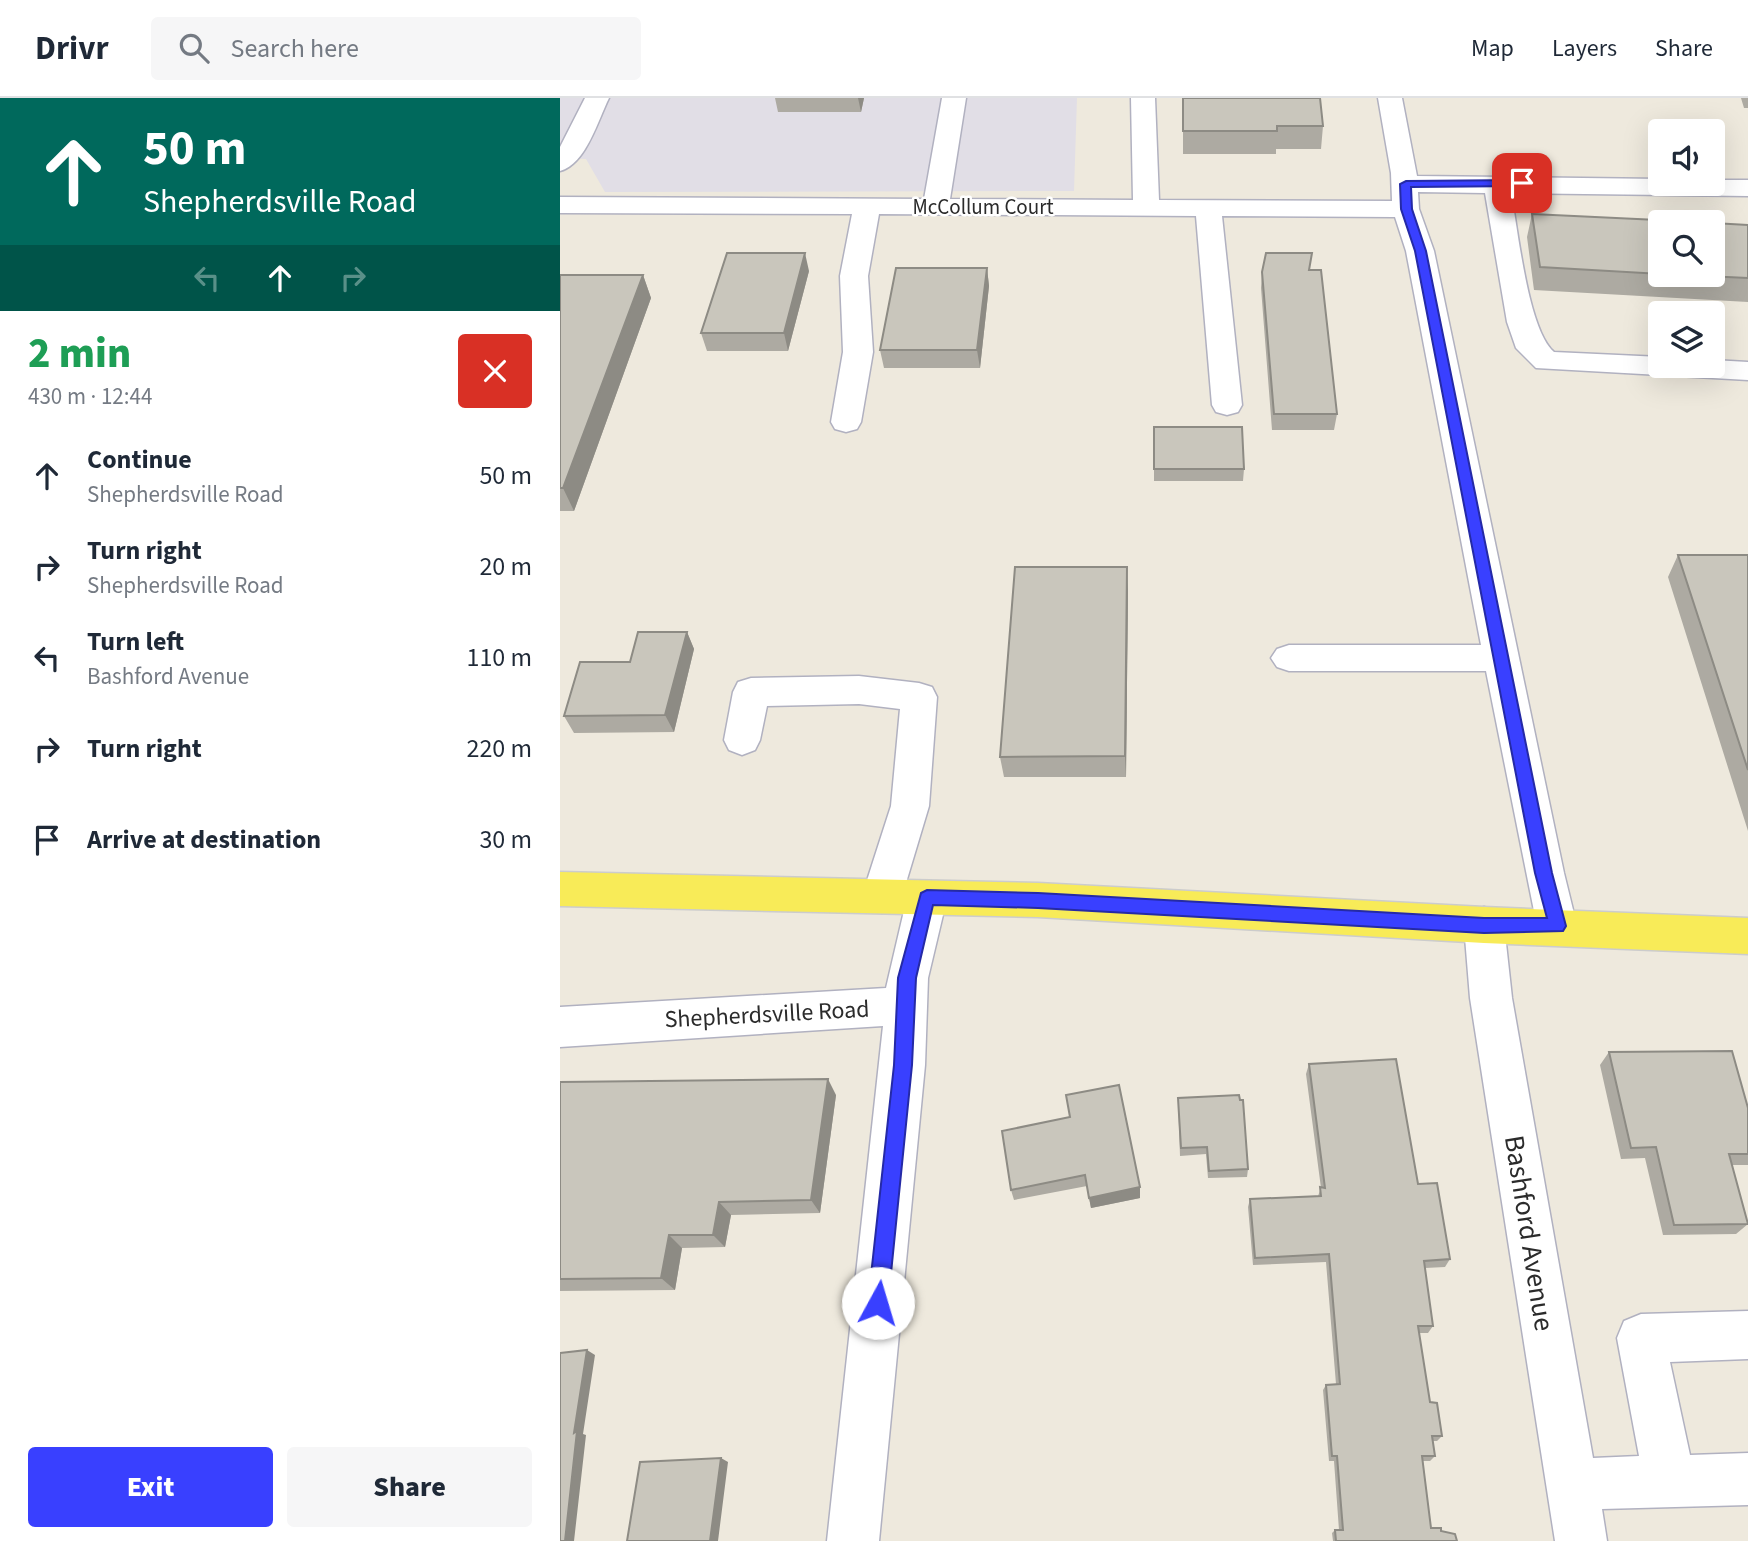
<!DOCTYPE html>
<html lang="en">
<head>
<meta charset="utf-8">
<style>
	body { margin:0; font-family:"Source Sans 3",sans-serif; background:#f6f6f7; color:#1f2937; height:100vh; display:flex; flex-direction:column; font-size:26px; white-space:nowrap }
	* { box-sizing:border-box; margin:0 }
	p { font-size:23px; color:#747a83 }
	.icon { flex:none; width:38px; height:38px; fill:none; stroke:currentColor; stroke-width:2; stroke-linecap:round; stroke-linejoin:round }
	.map { position:relative; flex:1; overflow:hidden }
	.details { display:flex; flex-direction:column; background:#fff; width:560px }
	.details>* { flex:none }
	.guide { background:#00695c; color:#fff; overflow:hidden }
	.buttons { position:absolute; left:1088px; top:21px; display:grid; gap:14px }
	.buttons a { display:grid; place-items:center; width:77px; height:77px; border-radius:7px; background:#fff; box-shadow:0 7px 28px #0002; font-size:35px }
	.pin { position:absolute; display:grid; place-items:center; width:60px; height:60px; color:#fff; margin:-30px; border-radius:14px; box-shadow:0 4px 10px #0006 }
	.me { position:absolute; width:77px; margin:-38px; rotate:6deg; stroke-linejoin:round; filter:drop-shadow(0 0 5px #0008) }
	.turn { display:flex; align-items:center; gap:24px; height:147px; padding:0 28px; font-size:32px }
	.turn .icon { width:91px; height:91px; stroke-width:2.5 }
	.turn b { display:block; font-size:49px; line-height:60px }
	.lanes { display:flex; align-items:center; height:66px; padding:0 28px; background:#0003; justify-content:center; gap:35px; direction:ltr }
	.lanes .off { opacity:.35 }
	.round { display:grid; place-items:center; flex:none; width:74px; height:74px; border-radius:7px; background:#f6f6f7 }
	.overview { display:flex; align-items:center; justify-content:space-between; height:119px; padding:0 28px }
	h1 { font-size:42px; font-weight:800; line-height:52px; color:#1e9e55 }
	.button { display:flex; gap:14px; margin-top:auto; padding:14px 28px }
	.button a { flex:1; height:80px; border-radius:7px; background:#3940ff; color:#fff; font-size:28px; font-weight:800; line-height:80px; text-align:center }
	.button a+a { background:#f6f6f7; color:#1f2937 }
	ul { padding:0; list-style:none }
	li { display:flex; align-items:center; gap:21px; height:91px; padding:0 28px }
	li div { flex:1 }
	li b { display:block; font-size:26px }
	li em { font-style:normal }
	header { display:flex; align-items:center; gap:42px; box-sizing:border-box; height:98px; padding:0 35px; background:#fff; border-bottom:2px solid #e0e1e3 }
	header strong { font-size:33px }
	nav { display:flex; gap:38px; margin-inline-start:auto; font-size:24px }
	.search { width:490px; height:63px; background:#f6f6f7; display:flex; align-items:center; gap:18px; box-sizing:border-box; padding:0 24px; border-radius:7px; color:#747a83; font-size:26px }
	main { display:flex; flex:1; min-height:0 }
	.map>svg:first-child { display:block }
	.industrial { fill:#e1dee6 }
	.lines { fill:none; stroke-linecap:round; stroke-linejoin:round }
	.minor-casing { stroke:#b1b1c0; stroke-width:3 }
	.major-casing { stroke:#ccc; stroke-width:3 }
	.minor { fill:#fff; fill-rule:evenodd }
	.major { fill:#f8eb58; fill-rule:evenodd }
	.wall { fill:#adaaa2 }
	.shaded-wall { fill:#8d8b84 }
	.building { fill:#c9c6bc; stroke:#8d8b84; stroke-width:2 }
	.route { fill:#3940ff; stroke:#252aa6; stroke-width:2 }
	.labels { text-anchor:middle; stroke-width:5; stroke-linejoin:round; paint-order:stroke }
	.far-street-label { font-size:21px; fill:#2b2b2b; stroke:#fff }
	.street-label { font-size:24px; fill:#2b2b2b; stroke:#fff }
	.near-street-label { font-size:28px; fill:#2b2b2b; stroke:#fff }
</style>
</head>
<body>
<header>
<strong>Drivr</strong>
<div class="search"><svg class="icon" aria-label="search" viewBox="0 0 24 24"><circle cx="10" cy="10" r="6"/><path d="M15 15l6 6"/></svg>Search here</div>
<nav><a>Map</a><a>Layers</a><a>Share</a></nav>
</header>
<main>
<section class="details">
<div class="guide">
<div class="turn"><svg class="icon" aria-label="ahead" viewBox="0 0 24 24"><path d="M12 20V5M6 11l6-6 6 6"/></svg><div><b>50 m</b>Shepherdsville Road</div></div>
<div class="lanes"><svg class="icon off" aria-label="left" viewBox="0 0 24 24"><path d="M17 20v-9H6M10 6l-5 5 5 5"/></svg><svg class="icon" aria-label="ahead" viewBox="0 0 24 24"><path d="M12 20V5M6 11l6-6 6 6"/></svg><svg class="icon off" aria-label="right" viewBox="0 0 24 24"><path d="M7 20v-9h11M14 6l5 5-5 5"/></svg></div>
</div>
<div class="overview"><div><h1>2 min</h1><p>430 m · 12:44</p></div><a class="round" style="background:#d93025;color:#fff"><svg class="icon" aria-label="close" viewBox="0 0 24 24"><path d="M6 6l12 12M18 6L6 18"/></svg></a></div>
<ul>
<li><svg class="icon" aria-label="ahead" viewBox="0 0 24 24"><path d="M12 20V5M6 11l6-6 6 6"/></svg><div><b>Continue</b><p>Shepherdsville Road</p></div><em>50 m</em></li>
<li><svg class="icon" aria-label="right" viewBox="0 0 24 24"><path d="M7 20v-9h11M14 6l5 5-5 5"/></svg><div><b>Turn right</b><p>Shepherdsville Road</p></div><em>20 m</em></li>
<li><svg class="icon" aria-label="left" viewBox="0 0 24 24"><path d="M17 20v-9H6M10 6l-5 5 5 5"/></svg><div><b>Turn left</b><p>Bashford Avenue</p></div><em>110 m</em></li>
<li><svg class="icon" aria-label="right" viewBox="0 0 24 24"><path d="M7 20v-9h11M14 6l5 5-5 5"/></svg><div><b>Turn right</b></div><em>220 m</em></li>
<li><svg class="icon" aria-label="arrive" viewBox="0 0 24 24"><path d="M6 21V4h12l-3 4 3 4H6"/></svg><div><b>Arrive at destination</b></div><em>30 m</em></li>
</ul>
<div class="button"><a>Exit</a><a>Share</a></div>
</section>
<div class="map">
<svg width="1188" height="1443" viewBox="0 0 1188 1443">
	<rect width="100%" height="100%" fill="#eee9dd"/>
	<path class="industrial" d="M0 0H517L514 93 45 94 26 61 0 60Z"/>
	<g class="lines">
		<g class="minor-casing">
			<path id="minor" d="M25 0H49C38 22 26 66 0 73V49Z
				M382 0H406L390 101 573 102 571 0H595L599 102 832 103 831 75 818 0H842L857 78 1101 81V86H1153V82H1188V98L951 95C958 132 968 232 994 254L1101 259V268H1153V262L1188 264V282L976 270 956 250 947 224 925 95 858 94 859 111 874 153 1004 775 1017 828 1011 841 997 846 983 841 977 828 926 573H729L717 569 711 560 717 551 729 547H921L846 153 835 119 662 118 682 307 678 314 667 317 656 314 652 307 636 118 319 116 308 178 313 254 301 324 297 331 286 334 275 331 271 324 283 254 280 178 292 116 0 115V99L364 101Z
				M299 578 359 585 372 589 377 599 369 708 342 798 336 810 322 815 308 810 302 798 331 708 340 611 299 606 207 608 200 642 195 652 182 657 169 652 164 642 173 594 178 584 191 580Z
				M367 783 381 788 387 800 368 880 365 967 319 1443H267L323 928 0 949V909L326 890 347 800 353 788Z
				M924 809 938 814 944 827 952 900 1033 1360 1079 1358 1057 1240 1064 1223 1081 1216 1188 1213V1261L1110 1264 1130 1357 1188 1355V1407L1042 1411 1047 1443H995L910 900 904 827 910 814Z"/>
		</g>
		<g class="major-casing">
			<path id="major" d="M0 774 478 785 924 809 1188 820V856L924 845 478 819 0 808Z"/>
		</g>
		<use href="#minor" class="minor"/>
		<use href="#major" class="major"/>
	</g>
	<path class="wall" d="M215 0H304L301 14H218Z
		M623 0 763 28 761 51H716V56H623Z
		M1181 0H1188V10H1184Z
		M972 116 1101 124V177H1153L1188 127V204L974 192 967 139Z
		M427 170 429 188 420 270H324L320 252Z
		M750 172 777 316 774 332H712L701 190 702 174Z
		M249 173 228 253H147L141 235Z
		M0 177H83L91 200 14 413H0Z
		M594 329 684 371 683 383H594Z
		M1118 457H1188V733L1108 479Z
		M568 491 566 679H444L440 659Z
		M127 534 134 551 114 634 14 635 4 618 70 564Z
		M1049 954 1188 1010V1067H1172L1188 1126 1176 1136 1103 1137 1085 1060 1061 1061 1040 967Z
		M749 966 858 1086 890 1161 885 1169 865 1170 873 1228 868 1235H859L870 1304 882 1338 877 1343H873L875 1358 870 1363H863L871 1430 881 1433 897 1443H773L772 1435 775 1432H779L774 1363H769L763 1292 766 1287 776 1286 766 1164 693 1167 688 1109 690 1101 758 1098 761 1090 746 976Z
		M0 984 276 997 260 1115 171 1117 165 1149 122 1150 115 1192 0 1193Z
		M618 1000 688 1071 687 1079 648 1080 646 1056 620 1058Z
		M442 1033 580 1089V1100L531 1110 527 1088 454 1102 451 1092Z"/>
	<path class="shaded-wall" d="M298 0H304L301 14Z
		M245 155 249 173 228 253 224 235Z
		M427 170 429 188 420 270 417 252Z
		M83 177 91 200 14 413 3 390Z
		M567 469 568 491 566 679 565 658Z
		M127 534 134 551 114 634 105 617Z
		M268 981 276 997 260 1115 251 1102Z
		M580 1089V1100L531 1110 529 1100Z
		M159 1104 171 1117 165 1149 153 1137Z
		M109 1137 122 1150 115 1192 101 1180Z
		M27 1252 35 1257 23 1336 26 1337 14 1443H5L14 1335Z
		M161 1360 168 1364 158 1443H150Z"/>
	<path class="building" d="M623 0H760L763 28H717V33H623Z
		M972 116 1140 124H1101V176L980 169Z
		M1153 125 1188 127V180L1124 177H1153Z
		M167 155H245L224 235H141Z
		M706 155H752L749 172H761L777 316H714L702 174Z
		M336 170H427L417 252H320Z
		M0 177H83L3 390H0Z
		M594 329H682L684 371H594Z
		M1118 457H1188V672Z
		M455 469H567L565 658 440 659Z
		M78 534H127L105 617 4 618 20 564H70Z
		M1172 953 1188 1010V1056H1169L1188 1126 1114 1127 1096 1049 1071 1050 1049 954Z
		M836 961 858 1086 877 1085 890 1161 864 1163 873 1228H858L870 1304 877 1305 882 1338H872L875 1358H862L871 1430H881V1433L895 1436 897 1443H776L775 1432H783L777 1358H772L766 1287 780 1286 769 1156 695 1160 690 1101 761 1098 760 1089 765 1090 749 966Z
		M268 981 251 1102 159 1104 153 1137H109L101 1180 0 1181V984Z
		M559 987 580 1089 529 1100 525 1077 451 1092 442 1033 510 1019 506 997Z
		M679 997 680 1002H683L688 1071 649 1073 647 1049 621 1050 618 1000Z
		M27 1252 14 1335 17 1333 5 1443H0V1255Z
		M161 1360 150 1443H67L80 1364Z"/>
	<path class="route" d="M962 82 968 85 966 88 851 89 852 111 866 153 992 775 1006 828 1003 833 924 835 478 810 373 807 356 880 352 967 328 1205 325 1212 318 1215 311 1212 308 1205 334 967 338 880 361 795 367 792 478 795 924 820H987L975 775 855 153 841 111 840 86 846 83Z"/>
	<g class="labels">
		<g class="far-street-label">
			<text x="423" y="116">McCollum Court</text>
		</g>
		<g class="street-label">
			<text transform="translate(207 916) rotate(-3)" y="8">Shepherdsville Road</text>
		</g>
		<g class="near-street-label">
			<text transform="translate(970 1135) rotate(81)" y="10">Bashford Avenue</text>
		</g>
	</g>
</svg>
<div class="buttons">
<a><svg class="icon" aria-label="sound" viewBox="0 0 24 24"><path d="M4 9h4l5-4v14l-5-4H4zM17 9q2 3 0 6"/></svg></a>
<a><svg class="icon" aria-label="search" viewBox="0 0 24 24"><circle cx="10" cy="10" r="6"/><path d="M15 15l6 6"/></svg></a>
<a><svg class="icon" aria-label="layers" viewBox="0 0 24 24"><path d="M12 4l9 5-9 5-9-5zM3 14l9 5 9-5"/></svg></a>
</div>
<div class="pin" style="left:962px;top:85px;background:#d93025"><svg class="icon" aria-label="arrive" viewBox="0 0 24 24"><path d="M6 21V4h12l-3 4 3 4H6"/></svg></div>
<svg class="me" style="left:318px;top:1205px" viewBox="-20 -20 40 40"><circle r="19" fill="#fff"/><path d="M0-13L10 11 0 6-10 11z" fill="#3940ff"/></svg>
</div>
</main>
</body>
</html>
